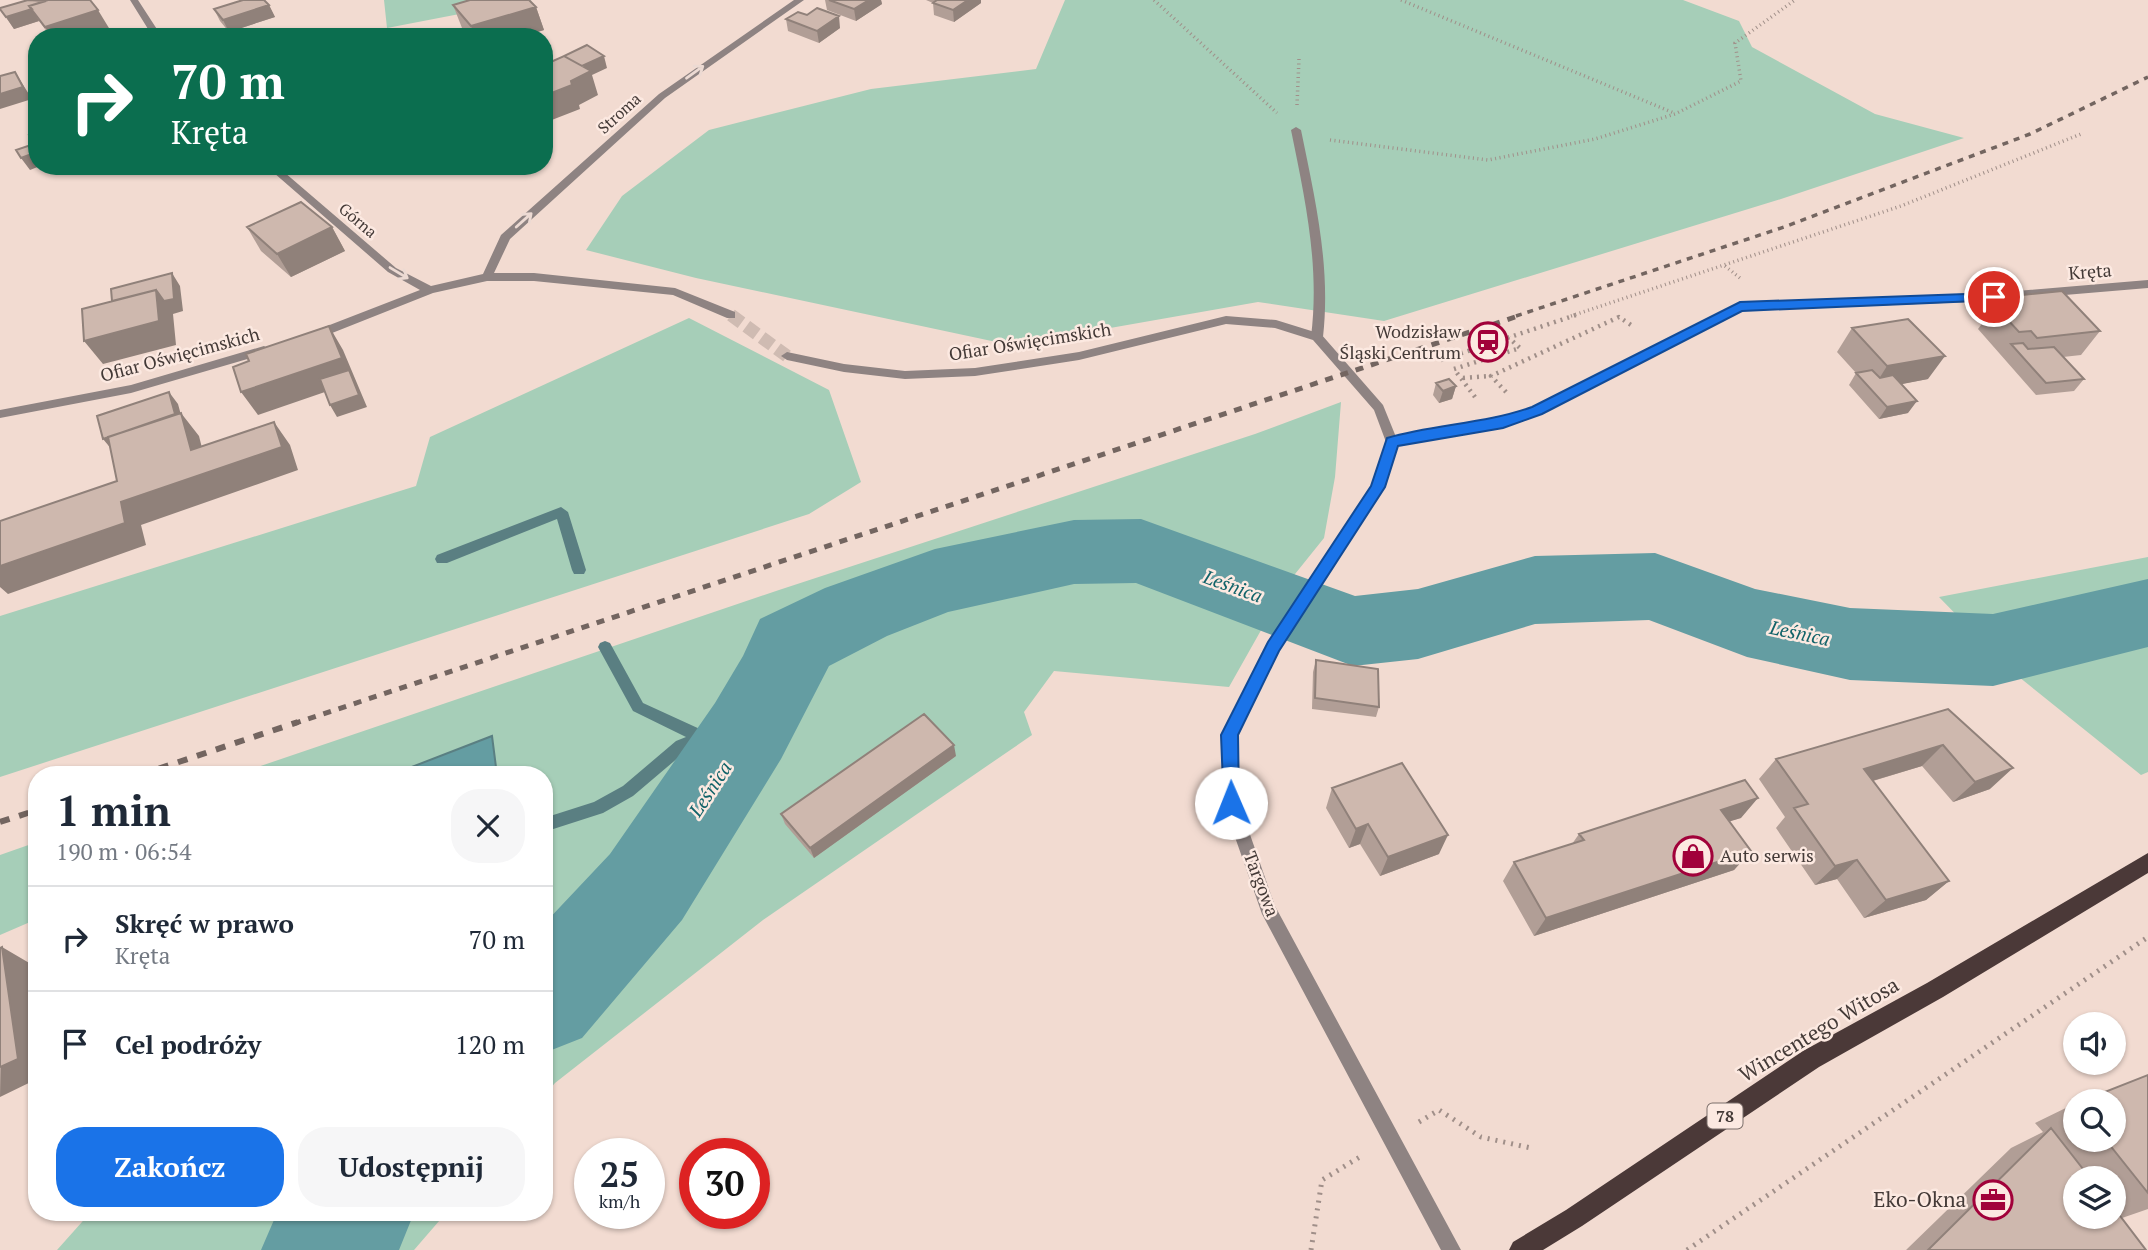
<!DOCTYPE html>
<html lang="pl">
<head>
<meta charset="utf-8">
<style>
	body { margin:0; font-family:"PT Serif",serif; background:#f6f6f7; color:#1f2937; height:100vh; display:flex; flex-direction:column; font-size:26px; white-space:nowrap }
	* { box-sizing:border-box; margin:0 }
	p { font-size:23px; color:#747a83 }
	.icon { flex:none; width:38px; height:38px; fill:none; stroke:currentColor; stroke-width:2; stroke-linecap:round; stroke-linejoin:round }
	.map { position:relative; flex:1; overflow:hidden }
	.drawer { position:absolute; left:28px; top:766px; width:525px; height:455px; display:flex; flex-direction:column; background:#fff; border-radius:28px; box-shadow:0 2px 5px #0004 }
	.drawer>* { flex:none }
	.hud { position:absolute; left:28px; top:28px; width:525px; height:147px; border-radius:28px; box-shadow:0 2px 5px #0004; background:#0b6e4f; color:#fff; overflow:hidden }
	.fabs { position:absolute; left:2063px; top:1012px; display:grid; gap:14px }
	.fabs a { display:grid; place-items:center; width:63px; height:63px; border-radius:50%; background:#fff; box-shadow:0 2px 5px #0004; font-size:35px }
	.speed { position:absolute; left:574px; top:1138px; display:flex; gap:14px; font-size:35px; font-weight:700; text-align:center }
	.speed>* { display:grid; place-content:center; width:91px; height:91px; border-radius:50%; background:#fff; box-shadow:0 2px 5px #0004; line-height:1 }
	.speed small { font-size:18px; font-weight:400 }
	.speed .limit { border:10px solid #d22; background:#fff; color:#111 }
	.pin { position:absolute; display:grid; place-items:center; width:60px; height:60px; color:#fff; margin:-30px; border:4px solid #fff; border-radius:50%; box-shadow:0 2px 7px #0007 }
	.me { position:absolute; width:77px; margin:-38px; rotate:359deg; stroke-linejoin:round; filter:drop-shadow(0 0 5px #0008) }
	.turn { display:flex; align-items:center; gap:24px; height:147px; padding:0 28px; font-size:32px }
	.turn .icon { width:91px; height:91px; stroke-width:2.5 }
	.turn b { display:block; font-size:49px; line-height:60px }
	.round { display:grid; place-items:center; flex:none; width:74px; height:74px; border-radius:28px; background:#f6f6f7 }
	.headline { display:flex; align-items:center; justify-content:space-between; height:119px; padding:0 28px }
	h1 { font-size:42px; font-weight:800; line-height:52px }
	.button { display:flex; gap:14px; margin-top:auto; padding:14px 28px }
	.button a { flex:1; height:80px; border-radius:28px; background:#1a73e8; color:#fff; font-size:28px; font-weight:800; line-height:80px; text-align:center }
	.button a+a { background:#f6f6f7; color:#1f2937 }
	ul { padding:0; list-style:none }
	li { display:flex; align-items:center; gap:21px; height:105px; padding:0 28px; border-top:2px solid #e0e1e3 }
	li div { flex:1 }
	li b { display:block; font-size:26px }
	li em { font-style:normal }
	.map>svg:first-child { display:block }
	.green { fill:#a6ceb8 }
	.water { fill:#649da2; stroke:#5a7f82; stroke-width:2 }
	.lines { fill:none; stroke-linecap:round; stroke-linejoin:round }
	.stream { fill:#5a7f82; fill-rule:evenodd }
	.river { fill:#649da2; fill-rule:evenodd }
	.minor-tunnel { stroke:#cfbbb2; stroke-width:13; stroke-dasharray:13 6; stroke-linecap:butt }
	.path-far2 { stroke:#a08f89; stroke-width:3.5; stroke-dasharray:1 3.5; stroke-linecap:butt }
	.path-far1 { stroke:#a08f89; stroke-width:4.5; stroke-dasharray:2 5; stroke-linecap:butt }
	.path { stroke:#a08f89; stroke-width:5; stroke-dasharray:2 6; stroke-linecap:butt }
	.pedestrian { fill:#8e8382; fill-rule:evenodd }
	.minor { fill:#8e8382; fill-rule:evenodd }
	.primary { fill:#4b3938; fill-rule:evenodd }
	.rail-far2 { stroke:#736560; stroke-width:3.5; stroke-dasharray:6 6; stroke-linecap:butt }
	.rail-far1 { stroke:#736560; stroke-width:5; stroke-dasharray:8 8; stroke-linecap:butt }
	.rail { stroke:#736560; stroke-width:6; stroke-dasharray:10 10; stroke-linecap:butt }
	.wall { fill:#b19e96; fill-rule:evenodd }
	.shaded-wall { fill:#90817a }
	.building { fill:#ceb8ae; stroke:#90817a; stroke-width:2 }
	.oneway { stroke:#ecdad3 }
	.route { fill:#1a73e8; stroke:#114b97; stroke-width:2 }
	.labels { text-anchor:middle; stroke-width:5; stroke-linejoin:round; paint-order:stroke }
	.far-street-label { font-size:16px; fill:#443a37; stroke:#fce9e1 }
	.shield { fill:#fce9e1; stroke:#7b6e6a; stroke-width:2 }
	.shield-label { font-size:16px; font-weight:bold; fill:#443a37 }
	.street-label { font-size:18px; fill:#443a37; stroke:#fce9e1 }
	.poi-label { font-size:18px; fill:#443a37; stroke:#fce9e1; text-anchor:end }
	.water-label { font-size:19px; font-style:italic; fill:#126369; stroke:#fce9e1 }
	.near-street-label { font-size:21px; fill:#443a37; stroke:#fce9e1 }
	.near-poi-label { font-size:21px; fill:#443a37; stroke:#fce9e1; text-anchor:end }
</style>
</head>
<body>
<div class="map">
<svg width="2148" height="1250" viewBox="0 0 2148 1250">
	<rect width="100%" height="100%" fill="#f2dbd1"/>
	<path class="green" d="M384 0H532L387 28Z
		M1065 0H1683L1739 21 1752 47 1875 114 1964 138 1781 199 1384 321 1258 302 1076 334 1001 343 696 278 586 250 622 196 709 130 871 89 1036 69Z
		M689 318 829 390 861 482 809 514 0 777V616L416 486 430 437Z
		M1341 402 1335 477 1324 538 1287 584 1229 687 1054 671 1024 712 1032 735 763 920 555 1083 544 1096V775H234L779 590 1255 434Z
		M2148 557V772L2141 775 2009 669 1939 597Z
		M37 842V919L0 935V855Z
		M90 1213H446L414 1250H57Z"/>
	<path class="water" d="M492 736 497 775H391Z"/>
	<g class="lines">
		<path class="stream" d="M561 507 568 512 586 570 584 574H574L572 570 557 519 447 563H437L435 559 437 555Z
			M605 641 610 643 643 703 702 730 748 725 753 727 755 731 753 735 748 737 708 741 686 751 633 796 603 813 544 832V818L594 802 623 786 676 741 686 737 633 711 598 647 600 643Z"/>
		<path class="river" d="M1141 519 1355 596 1418 589 1535 556 1655 553 1755 589 1850 608 1993 614 2148 579V647L1993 686 1850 680 1747 657 1649 620 1535 624 1418 659 1353 666 1136 583 1074 584 948 612 887 636 829 666 781 759 682 920 582 1038 544 1053V924L610 854 715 703 743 656 760 619 825 588 935 549 1074 520Z
			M277 1213H414L399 1250H261Z"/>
		<path class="minor-tunnel" d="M731 315 787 356"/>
		<path class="path-far2" d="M1154 0 1277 113
			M1401 0 1674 113
			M1297 105 1299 59
			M1330 140 1488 160 1595 139 1675 114 1741 81 1735 43 1795 0
			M1725 266 1740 278
			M1571 316 1901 206 2081 134"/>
		<path class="path-far1" d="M1441 360 1576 315
			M1463 378 1491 376
			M1506 392 1491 376 1619 317 1634 327
			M1475 397 1454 369 1520 348 1509 338"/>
		<path class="path" d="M1419 1122 1439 1110 1481 1137 1531 1148
			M1311 1250 1322 1180 1363 1155
			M1687 1250 2148 937"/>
		<path class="pedestrian" d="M1296 127 1301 130C1315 199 1331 266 1323 337L1317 341 1311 337C1320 266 1305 199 1291 130Z"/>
		<path class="minor" d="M130 0H138L162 37H153Z
			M794 0H804L665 98 510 239 494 273H534L675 288 735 312V318H727L673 295 534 281H487L433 293 317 339H309V333L420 290 388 272 266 166H277L396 268 431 286 483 274 501 235 659 94Z
			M2148 280V288L1994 301 1742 311 1541 414 1503 427 1397 446 1384 487 1278 650 1237 735 1239 803 1275 906 1461 1250H1441L1262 914 1223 803V735L1268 643 1372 486 1386 442 1374 410 1313 340 1275 328 1226 324 1079 360 975 376 905 379 844 372 787 360 781 356 787 352 844 364 905 371 975 368 1079 352 1226 316 1276 320 1321 334 1383 405 1396 437 1502 419 1533 408 1740 303 1994 293Z
			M264 346 270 350 268 353 131 393 0 418V410L131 385Z"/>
		<path class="primary" d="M2148 853V873L1943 997 1819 1067 1582 1226 1543 1250H1509L1513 1242 1566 1210 1803 1051 1927 983Z"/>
		<path class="rail-far2" d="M1516 316 1784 227 2030 134 2148 77"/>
		<path class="rail-far1" d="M293 724 1521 315"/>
		<path class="rail" d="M140 775 298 722
			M0 822 37 810"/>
	</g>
	<path class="wall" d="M28 0 112 33 101 37H51L39 21 14 29 0 9Z
		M825 0H881L882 4 856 21 827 10Z
		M926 0H981V3L954 22 934 15 933 3Z
		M269 5 275 17 229 32 220 21 214 9Z
		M453 5 536 7 544 30 521 37H469L462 28Z
		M786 19 840 28 819 43 788 31Z
		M247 227H332L345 251 291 277 261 251Z
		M2002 297 2100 331 2081 355 2063 357 2084 379 2074 391 2036 395 1978 329Z
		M1852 328 1928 379 1901 384 1908 413 1879 419 1849 385 1856 373 1837 352Z
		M1436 383 1456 386 1452 399 1439 403 1433 395Z
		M1316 660 1379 707 1376 717 1312 709 1313 672Z
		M1948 709 1990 789 1953 802 1922 766 1873 781 1949 881 1926 900 1864 918 1837 879 1815 885 1776 828 1785 817 1759 779 1776 759Z
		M956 756 814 858 785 824 781 814Z
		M1332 788 1439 854 1380 876 1360 844 1349 848 1326 808Z
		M1741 818 1729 821 1751 851 1734 870 1534 936 1503 881 1514 862 1572 844 1579 834Z
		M2148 1075V1209L2122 1218 2146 1250H1906L2011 1148 2043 1132 2035 1123 2076 1103V1139H2114ZM2076 1178H2114V1216Z"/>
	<path class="shaded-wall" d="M869 0H881L882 4 856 21 854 9Z
		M968 0H981V3L954 22 953 10Z
		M269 5 275 17 229 32 223 20Z
		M536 7 544 30 521 37H475L471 26Z
		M32 9 39 21 14 29 6 17Z
		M98 10 112 33 101 37H52L45 27Z
		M839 16 840 28 819 43 817 31Z
		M604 56 607 68 592 75 598 95 579 105 580 109 544 123V96L571 81 577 68Z
		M15 72 32 99 0 109V94Z
		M37 152V166H40L30 170 21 158Z
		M332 227 345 251 291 277 277 254Z
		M172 273 180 286 183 311 173 314 176 345 103 364 84 341 156 290Z
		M329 326 343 350 367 407 337 417 330 405 354 382 258 415 241 392Z
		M1945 356 1928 379 1872 390 1887 366Z
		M1456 386 1452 399 1439 403 1443 391Z
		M169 392 178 404 184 426 113 451 103 439Z
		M1917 401 1908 413 1879 419 1887 407Z
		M181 413 199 436 208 472 274 422 290 445 298 470 141 525 146 545 8 594 0 587V566L121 502 191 450Z
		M954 745 956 756 814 858 810 848Z
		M1943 745 1922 766 1845 789 1864 769Z
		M2013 768 1990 789 1953 802 1975 782Z
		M1758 798 1741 818 1705 829 1721 810Z
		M1368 824 1360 844 1349 848 1356 829Z
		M1448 835 1439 854 1380 876 1388 857Z
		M1751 851 1734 870 1534 936 1546 918Z
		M1857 860 1837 879 1815 885 1835 866Z
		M1949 881 1926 900 1864 918 1886 900Z
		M2 947 31 964 37 1002V1079L0 1097Z"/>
	<path class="building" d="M28 0 46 1 29 6 32 9 6 17 0 9V8Z
		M48 0H90L98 10 45 27 29 6Z
		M243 0H264L269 5 223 20 214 9Z
		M470 0H529L536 7 471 26 453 5Z
		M829 0H869L854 9Z
		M937 0H968L953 10 933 3Z
		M817 8 839 16 817 31 786 19 798 12 807 15Z
		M587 45 604 56 582 66 564 56Z
		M564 56 591 71 571 81 572 85 544 96V65Z
		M15 72 23 87 0 94V76Z
		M37 132V152L21 158 16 150 34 144 29 135Z
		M301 202 332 227 277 254 247 227Z
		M172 273 174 299 164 301 156 290 112 301 111 289Z
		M156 290 159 321 84 341 82 309Z
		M2062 291 2100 331 2037 338 2031 331 2019 332 1995 306 2008 304 2002 297Z
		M1908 319 1945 356 1887 366 1852 328Z
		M329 326 342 358 241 392 233 367 249 361 246 354Z
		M2023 343 2028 349 2054 347 2084 379 2046 383 2011 344Z
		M349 370 359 395 330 405 320 379Z
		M1872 370 1880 378 1893 375 1917 401 1887 407 1856 373Z
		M1449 379 1456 386 1443 391 1436 383Z
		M169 392 175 414 103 439 97 416Z
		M181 413 191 450 274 422 282 447 121 502 125 523 0 566V521L117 481 108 437Z
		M1316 660 1378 669 1379 707 1315 698Z
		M1948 709 2013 768 1975 782 1943 745 1864 769 1949 881 1886 900 1857 860 1835 866 1794 808 1808 804 1776 759Z
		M924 714 954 745 810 848 781 814Z
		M1402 763 1448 835 1388 857 1368 824 1356 829 1332 788Z
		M1745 780 1758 798 1721 810 1751 851 1546 918 1514 862 1584 840 1579 834Z
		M2 947 18 1059 0 1067V948Z
		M2148 1075V1193L2105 1139H2114V1101H2082Z
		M2051 1128 2090 1178H2076V1216H2114V1208L2146 1250H1928Z"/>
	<defs><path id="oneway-shaft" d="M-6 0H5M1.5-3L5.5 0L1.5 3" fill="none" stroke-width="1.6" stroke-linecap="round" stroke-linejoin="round" transform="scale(1.75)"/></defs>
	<g class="oneway">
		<use href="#oneway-shaft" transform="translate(695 72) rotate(-36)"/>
		<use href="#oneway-shaft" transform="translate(524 220) rotate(-42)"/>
		<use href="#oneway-shaft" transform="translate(399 273) rotate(31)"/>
	</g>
	<path class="route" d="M1994 293 1999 294V300L1742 311 1542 414 1503 428 1398 446 1385 487 1279 651 1238 735 1239 803 1231 810 1224 808 1221 735 1268 642 1371 486 1387 438C1435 424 1485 424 1532 407L1740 302Z"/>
	<defs>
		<g id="station-ring" transform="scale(2.0125)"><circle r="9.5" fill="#fce9e1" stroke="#a1013a" stroke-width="1.5"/><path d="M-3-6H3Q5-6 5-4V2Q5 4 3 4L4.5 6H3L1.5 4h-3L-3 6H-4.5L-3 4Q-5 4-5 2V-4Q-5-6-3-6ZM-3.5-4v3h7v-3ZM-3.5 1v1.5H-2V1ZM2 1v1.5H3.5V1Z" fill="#a1013a"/></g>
		<g id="shop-ring" transform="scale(2.0125)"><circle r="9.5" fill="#fce9e1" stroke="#a1013a" stroke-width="1.5"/><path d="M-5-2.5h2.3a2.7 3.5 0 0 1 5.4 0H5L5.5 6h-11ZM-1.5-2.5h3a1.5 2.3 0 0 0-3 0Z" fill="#a1013a"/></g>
		<g id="office-ring" transform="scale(2.0125)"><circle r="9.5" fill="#fce9e1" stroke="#a1013a" stroke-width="1.5"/><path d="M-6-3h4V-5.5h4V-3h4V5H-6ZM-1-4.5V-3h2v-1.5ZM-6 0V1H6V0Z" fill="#a1013a"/></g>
	</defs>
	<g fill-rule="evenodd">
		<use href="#station-ring" x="1488" y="342"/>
		<use href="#shop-ring" x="1693" y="856"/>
		<use href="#office-ring" x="1993" y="1200"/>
	</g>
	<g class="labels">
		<g class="far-street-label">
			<text transform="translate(619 113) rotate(-42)" y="6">Stroma</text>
			<text transform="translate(358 220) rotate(40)" y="6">Górna</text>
		</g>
		<rect class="shield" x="1707.5" y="1103.5" width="35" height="25" rx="5"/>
		<g class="shield-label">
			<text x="1725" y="1122">78</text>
		</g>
		<g class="street-label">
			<text transform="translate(2090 272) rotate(-5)" y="6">Kręta</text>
			<text transform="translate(1030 342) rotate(-9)" y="6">Ofiar Oświęcimskich</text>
			<text transform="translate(180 355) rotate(-15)" y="6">Ofiar Oświęcimskich</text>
			<text transform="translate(1261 884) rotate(69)" y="6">Targowa</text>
		</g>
		<g class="poi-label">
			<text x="1461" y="338">Wodzisław<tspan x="1461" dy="21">Śląski Centrum</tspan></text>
			<text x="1720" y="862" text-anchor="start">Auto serwis</text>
		</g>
		<g class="water-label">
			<text transform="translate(1233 586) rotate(20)" y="7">Leśnica</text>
			<text transform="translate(1800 633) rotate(12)" y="7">Leśnica</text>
			<text transform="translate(710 789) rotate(-57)" y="7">Leśnica</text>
		</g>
		<g class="near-street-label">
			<text transform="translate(1819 1030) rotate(-31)" y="7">Wincentego Witosa</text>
		</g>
		<g class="near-poi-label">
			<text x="1966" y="1207">Eko-Okna</text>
		</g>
	</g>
</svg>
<div class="fabs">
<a><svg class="icon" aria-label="sound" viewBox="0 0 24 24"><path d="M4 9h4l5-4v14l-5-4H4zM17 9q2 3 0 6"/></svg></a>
<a><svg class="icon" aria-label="search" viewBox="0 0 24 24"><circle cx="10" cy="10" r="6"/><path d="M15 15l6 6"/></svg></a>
<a><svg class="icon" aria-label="layers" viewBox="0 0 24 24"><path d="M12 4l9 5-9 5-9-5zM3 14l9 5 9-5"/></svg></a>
</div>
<div class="speed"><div>25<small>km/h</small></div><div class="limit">30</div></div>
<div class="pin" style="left:1994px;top:297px;background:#d93025"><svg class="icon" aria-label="arrive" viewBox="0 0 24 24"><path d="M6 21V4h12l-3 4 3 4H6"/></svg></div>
<svg class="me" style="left:1231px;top:803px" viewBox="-20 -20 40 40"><circle r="19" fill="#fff"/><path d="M0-13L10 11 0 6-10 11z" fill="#1a73e8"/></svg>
<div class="hud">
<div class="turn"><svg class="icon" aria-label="right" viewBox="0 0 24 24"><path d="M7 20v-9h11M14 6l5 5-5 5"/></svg><div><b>70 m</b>Kręta</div></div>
</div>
<section class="drawer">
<div class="headline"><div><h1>1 min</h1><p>190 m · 06:54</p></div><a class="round"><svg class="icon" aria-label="close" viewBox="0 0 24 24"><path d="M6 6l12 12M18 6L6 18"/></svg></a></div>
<ul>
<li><svg class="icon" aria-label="right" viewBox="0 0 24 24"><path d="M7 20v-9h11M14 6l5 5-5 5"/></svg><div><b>Skręć w prawo</b><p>Kręta</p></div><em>70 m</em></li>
<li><svg class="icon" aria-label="arrive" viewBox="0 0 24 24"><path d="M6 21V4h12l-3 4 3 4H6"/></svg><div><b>Cel podróży</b></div><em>120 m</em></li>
</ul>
<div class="button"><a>Zakończ</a><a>Udostępnij</a></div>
</section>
</div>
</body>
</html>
